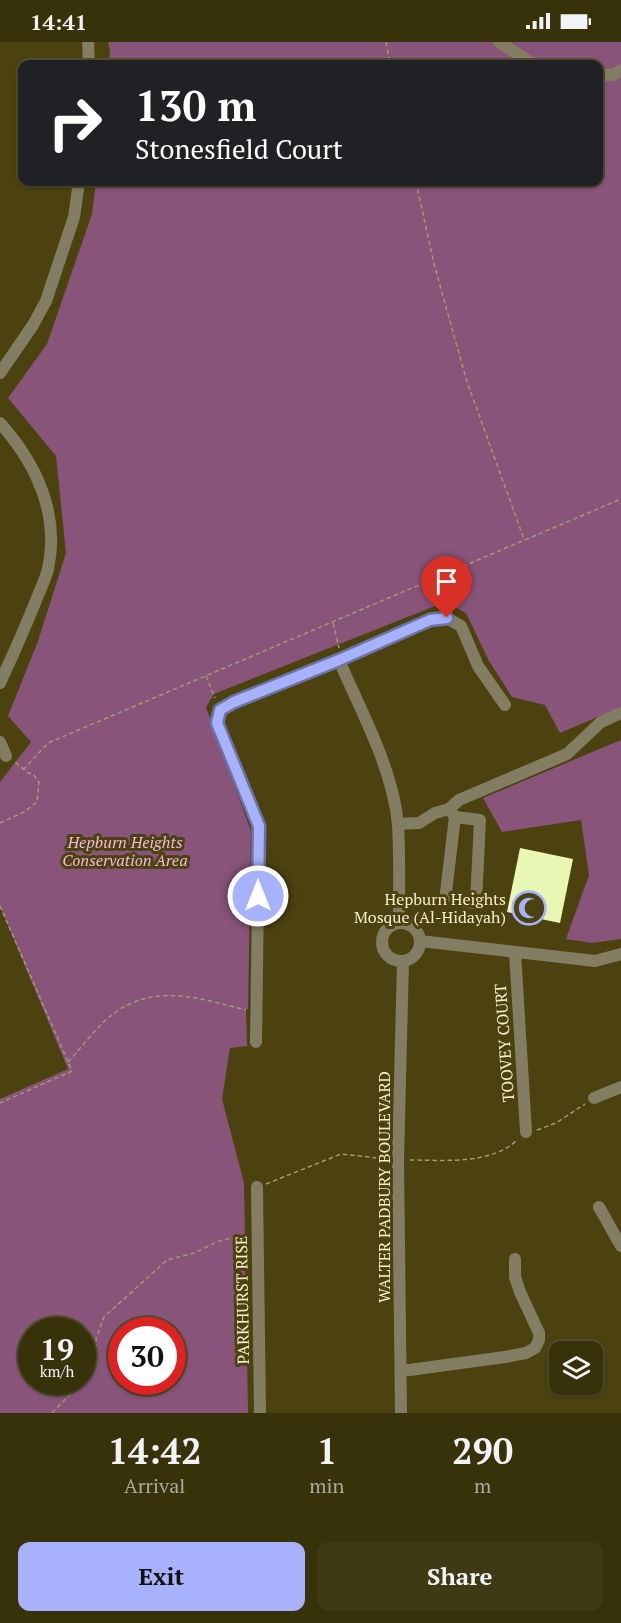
<!DOCTYPE html>
<html lang="en">
<head>
<meta charset="utf-8">
<style>
	body { margin:0; font-family:"PT Serif",serif; background:#3f3a14; color:#f1f3f6; height:100vh; display:flex; flex-direction:column; font-size:22px; white-space:nowrap }
	* { box-sizing:border-box; margin:0 }
	p { font-size:20px; color:#abaa9d }
	.icon { flex:none; width:33px; height:33px; fill:none; stroke:currentColor; stroke-width:2; stroke-linecap:round; stroke-linejoin:round }
	.map { position:relative; height:1371px; overflow:hidden }
	.details { display:flex; flex-direction:column; background:#38320b; flex:1 }
	.details>* { flex:none }
	.guide { position:absolute; left:18px; top:18px; width:585px; height:126px; border-radius:12px; box-shadow:0 2px 4px #0004,0 0 0 2px #524d2c; background:#202124; color:#fff; overflow:hidden }
	.controls { position:absolute; left:549px; top:1299px; display:grid; gap:12px }
	.controls a { display:grid; place-items:center; width:54px; height:54px; border-radius:12px; background:#38320b; box-shadow:0 2px 4px #0004,0 0 0 2px #524d2c; font-size:30px }
	.speed { position:absolute; left:18px; top:1275px; display:flex; gap:12px; font-size:30px; font-weight:700; text-align:center }
	.speed>* { display:grid; place-content:center; width:78px; height:78px; border-radius:50%; background:#38320b; box-shadow:0 2px 4px #0004,0 0 0 2px #524d2c; line-height:1 }
	.speed small { font-size:15px; font-weight:400 }
	.speed .limit { border:9px solid #d22; background:#fff; color:#111 }
	.pin { position:absolute; display:grid; place-items:center; width:51px; height:51px; color:#fff; margin:-62px -26px; border-radius:50% 50% 50% 0; rotate:-45deg; box-shadow:0 0 6px #0007 }
	.pin .icon { rotate:45deg }
	.me { position:absolute; width:66px; margin:-33px; rotate:0deg; stroke-linejoin:round; filter:drop-shadow(0 0 4px #0008) }
	.turn { display:flex; align-items:center; gap:21px; height:126px; padding:0 18px; font-size:27px }
	.turn .icon { width:78px; height:78px; stroke-width:2.5 }
	.turn b { display:block; font-size:42px; line-height:51px }
	.eta { display:flex; justify-content:space-evenly; align-items:center; height:102px; text-align:center }
	.eta b { font-size:36px; font-weight:700; line-height:42px }
	.button { display:flex; gap:12px; margin-top:auto; padding:12px 18px }
	.button a { flex:1; height:69px; border-radius:12px; background:#a7b1fc; color:#111; font-size:24px; font-weight:700; line-height:69px; text-align:center }
	.button a+a { background:#3f3a14; color:#f1f3f6 }
	.status { display:flex; justify-content:space-between; align-items:center; height:42px; padding:0 30px; background:#38320b; direction:ltr }
	.status svg { height:16px; fill:currentColor }
	.map>svg:first-child { display:block }
	.green { fill:#885479; fill-rule:evenodd }
	.building { fill:#e9f7b5 }
	.lines { fill:none; stroke-linecap:round; stroke-linejoin:round }
	.path { stroke:#a29b71; stroke-width:1.5; stroke-dasharray:4.5 3; stroke-linecap:butt }
	.minor { stroke:#827d63; stroke-width:12 }
	.route-casing { stroke:#6d73a4; stroke-width:15 }
	.route { stroke:#a7b1fc; stroke-width:10 }
	.labels { text-anchor:middle; stroke-width:6; stroke-linejoin:round; paint-order:stroke }
	.park-label { font-size:16px; font-style:italic; fill:#f4b6e1; stroke:#4b420f }
	.poi-label { font-size:16px; fill:#f5efce; stroke:#4b420f; text-anchor:end }
	.street-label { font-size:16px; fill:#f5efce; stroke:#4b420f }
</style>
</head>
<body>
<div class="status"><b>14:41</b><svg viewBox="0 0 49 12"><path d="M0 12V9h3v3zM5 12V6h3v6zM10 12V3h3v9zM15 12V0h3v12zM26 1h20v11H26zM47 4h2v5h-2z"/></svg></div>
<div class="map">
<svg width="621" height="1371" viewBox="0 0 621 1371">
	<rect width="100%" height="100%" fill="#4b420f"/>
	<path class="green" d="M108 0H621V665L560 691 545 663 512 655 489 619 466 571 445 560 214 652 206 665 251 789 248 967H246L247 1004 230 1006 222 1057 244 1141 248 1371H0V1057L68 1027 0 864V740L31 700 8 674 38 599 66 511 56 414 8 356 47 302 92 172 96 140H598V22H109L110 8ZM32 1288H82V1340H32ZM122 1288H172V1340H122Z
		M621 698V897L592 901 566 897 589 833 581 778 502 790 483 756Z"/>
	<path class="building" d="M520 806 573 817 560 881 507 870Z"/>
	<g class="lines">
		<path class="path" d="M386 0 390 22
			M416 140 434 222 467 340 524 497
			M333 581 339 606
			M206 634 215 656
			M23 728 48 701 621 457
			M0 781 24 770 37 760 39 740 33 732 28 731 15 720
			M0 864 72 1029 0 1061
			M68 1020C83 1004 98 982 116 970 157 941 202 957 246 968
			M537 1088 556 1081 585 1062
			M410 1118C444 1118 491 1123 517 1098
			M266 1142 341 1112 387 1117
			M82 1339 97 1321 96 1297 104 1275 167 1218 194 1211 219 1199 247 1193
			M52 1371 82 1340"/>
		<path class="minor" d="M88 0 89 22
			M499 0 533 22
			M598 33H613L621 28
			M0 331 33 283 46 259 74 175 79 140
			M0 381C36 421 60 472 48 527 45 539 39 550 35 561 24 588 12 615 0 641
			M339 618C361 670 393 726 398 783 400 816 399 849 399 881
			M0 700 6 714
			M449 767 455 775 445 858 476 861 480 778 455 775
			M398 782 419 781 435 771 449 767 459 758 567 712 601 680 621 671
			M382 900a19 19 0 1 1 38 0a19 19 0 1 1-38 0Z
			M420 899 595 919 621 912
			M515 910 526 1090
			M256 1000 259 784 217 680 220 668 234 660 339 618 430 578 447 576 461 584 478 624 505 663
			M594 1056 621 1045
			M257 1145 260 1371
			M599 1165 621 1204
			M402 1329 505 1315 526 1311 535 1306 539 1298V1291L520 1250 515 1235V1217
			M401 1371 398 1118 403 919"/>
	</g>
	<g class="lines">
		<g class="route-casing">
			<path id="route" d="M258 854 259 784 217 681 220 668 234 660 339 618 430 578 447 576"/>
		</g>
		<use href="#route" class="route"/>
	</g>
	<defs>
		<g id="mosque-ring" transform="scale(1.725)"><circle r="9.5" fill="#4b420f" stroke="#a7b1fc" stroke-width="1.5"/><path d="M3.5-4.9A6 6 0 1 0 3.5 4.9A5 5 0 1 1 3.5-4.9Z" fill="#a7b1fc"/></g>
	</defs>
	<g fill-rule="evenodd">
		<use href="#mosque-ring" x="529" y="866"/>
	</g>
	<g class="labels">
		<g class="park-label">
			<text x="125" y="806">Hepburn Heights<tspan x="125" dy="18">Conservation Area</tspan></text>
		</g>
		<g class="poi-label">
			<text x="506" y="863">Hepburn Heights<tspan x="506" dy="18">Mosque (Al-Hidayah)</tspan></text>
		</g>
		<g class="street-label">
			<text transform="translate(504 1001) rotate(-94)" y="6">TOOVEY COURT</text>
			<text transform="translate(384 1145) rotate(-90)" y="6">WALTER PADBURY BOULEVARD</text>
			<text transform="translate(242 1258) rotate(-91)" y="6">PARKHURST RISE</text>
		</g>
	</g>
</svg>
<div class="controls">
<a><svg class="icon" aria-label="layers" viewBox="0 0 24 24"><path d="M12 4l9 5-9 5-9-5zM3 14l9 5 9-5"/></svg></a>
</div>
<div class="speed"><div>19<small>km/h</small></div><div class="limit">30</div></div>
<div class="pin" style="left:447px;top:576px;background:#d93025"><svg class="icon" aria-label="arrive" viewBox="0 0 24 24"><path d="M6 21V4h12l-3 4 3 4H6"/></svg></div>
<svg class="me" style="left:258px;top:854px" viewBox="-20 -20 40 40"><circle r="17" fill="#a7b1fc" stroke="#fff" stroke-width="3"/><path d="M0-11L8 9 0 5-8 9z" fill="#fff"/></svg>
<div class="guide">
<div class="turn"><svg class="icon" aria-label="right" viewBox="0 0 24 24"><path d="M7 20v-9h11M14 6l5 5-5 5"/></svg><div><b>130 m</b>Stonesfield Court</div></div>
</div>
</div>
<section class="details">
<div class="eta">
<div><b>14:42</b><p>Arrival</p></div>
<div><b>1</b><p>min</p></div>
<div><b>290</b><p>m</p></div>
</div>
<div class="button"><a>Exit</a><a>Share</a></div>
</section>
</body>
</html>
